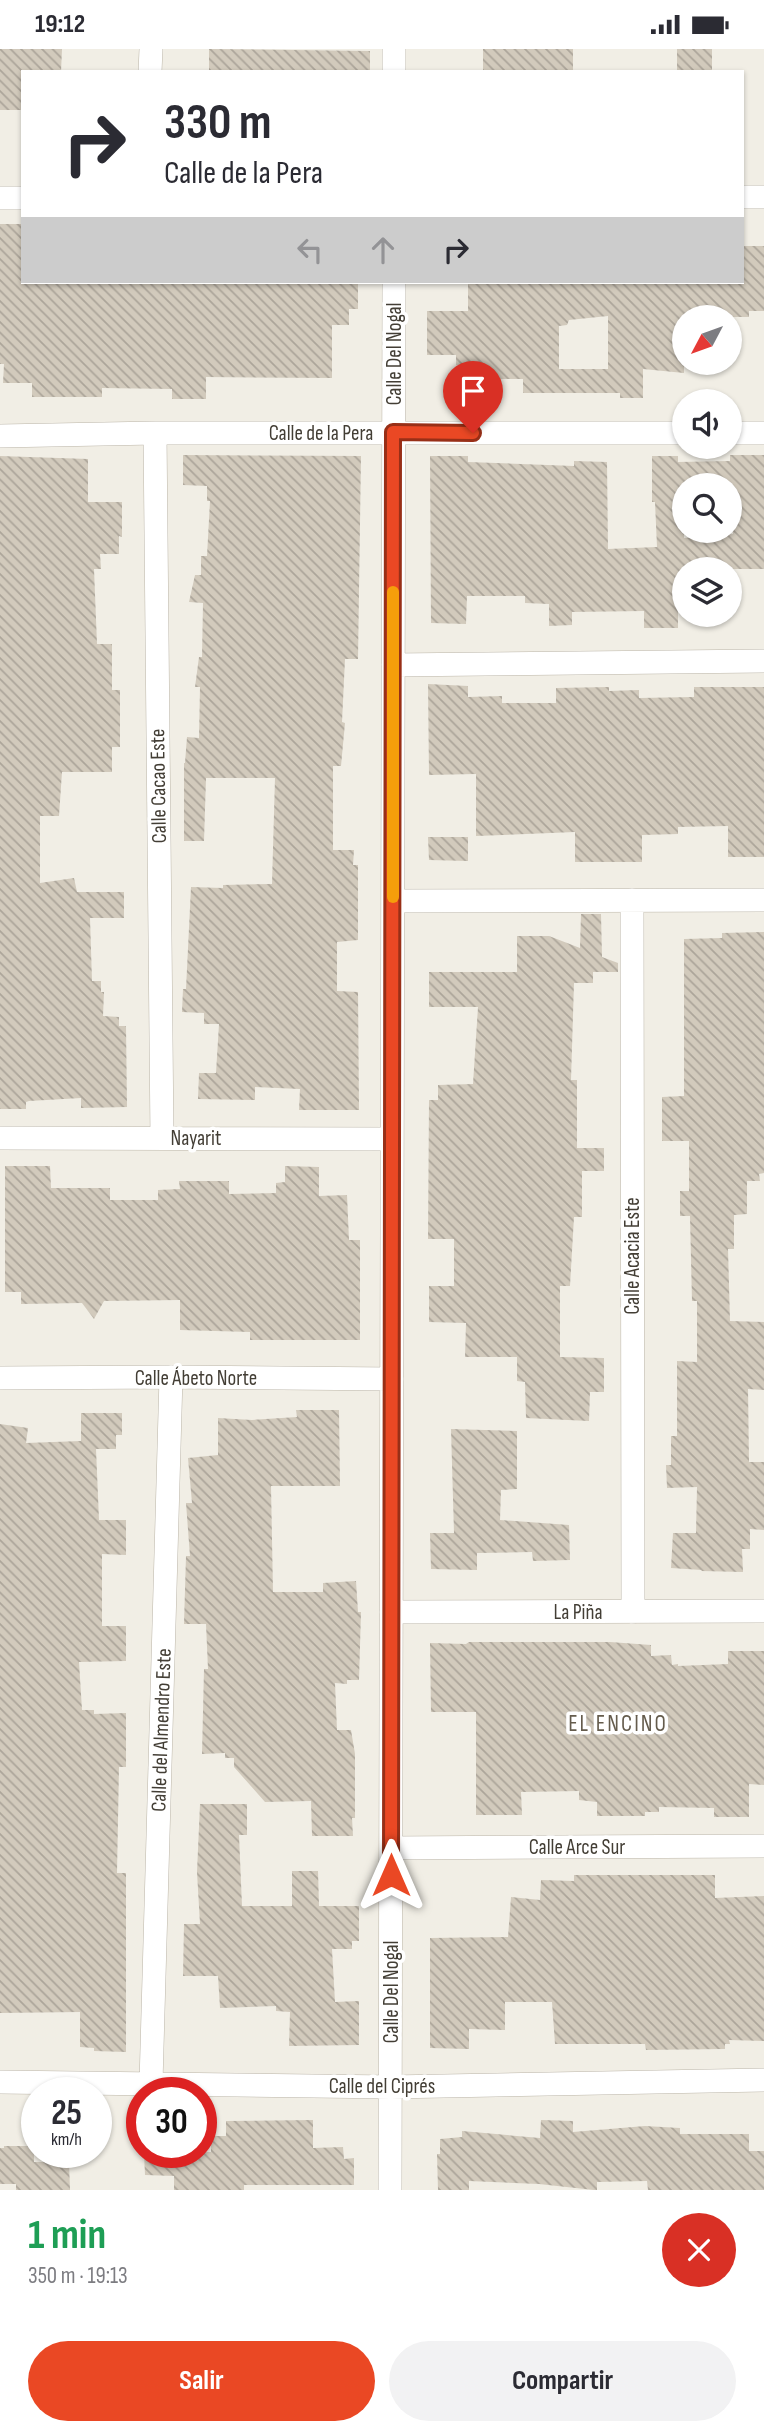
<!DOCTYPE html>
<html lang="es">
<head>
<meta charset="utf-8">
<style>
	body { margin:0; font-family:"Sofia Sans Condensed",sans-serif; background:#f2f2f3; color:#2b2b33; height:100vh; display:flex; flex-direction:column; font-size:26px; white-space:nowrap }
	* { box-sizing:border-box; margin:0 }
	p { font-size:23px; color:#7c7c81 }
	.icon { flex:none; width:38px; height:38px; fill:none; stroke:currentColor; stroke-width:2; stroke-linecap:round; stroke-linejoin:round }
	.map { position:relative; height:2141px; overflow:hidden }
	.details { display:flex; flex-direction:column; background:#fff; flex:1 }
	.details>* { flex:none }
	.top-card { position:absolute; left:21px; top:21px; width:723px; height:214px; border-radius:0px; box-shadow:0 2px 5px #0004; background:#fff; color:#2b2b33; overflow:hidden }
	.needle { width:46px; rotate:229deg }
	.controls { position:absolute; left:672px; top:256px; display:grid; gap:14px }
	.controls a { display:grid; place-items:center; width:70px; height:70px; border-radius:50%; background:#fff; box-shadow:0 2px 5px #0004; font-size:35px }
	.speed { position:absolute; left:21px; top:2028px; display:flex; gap:14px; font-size:35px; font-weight:700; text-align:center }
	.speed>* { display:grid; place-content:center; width:91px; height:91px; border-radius:50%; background:#fff; box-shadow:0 2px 5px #0004; line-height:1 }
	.speed small { font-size:18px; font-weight:400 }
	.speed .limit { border:10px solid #d22; background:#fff; color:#111 }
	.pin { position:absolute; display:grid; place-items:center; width:60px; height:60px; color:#fff; margin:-72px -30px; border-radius:50% 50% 50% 0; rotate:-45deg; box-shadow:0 0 7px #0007 }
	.pin .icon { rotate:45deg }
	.me { position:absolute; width:77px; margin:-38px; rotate:0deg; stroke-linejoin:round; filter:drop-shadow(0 0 5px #0008) }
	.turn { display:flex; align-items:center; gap:24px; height:147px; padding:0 28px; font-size:32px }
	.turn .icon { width:91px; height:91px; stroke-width:2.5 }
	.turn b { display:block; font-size:49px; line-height:60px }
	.lanes { display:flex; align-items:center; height:66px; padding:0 28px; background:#0003; justify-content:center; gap:35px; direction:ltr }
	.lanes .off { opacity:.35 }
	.round { display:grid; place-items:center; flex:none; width:74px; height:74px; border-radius:37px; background:#f2f2f3 }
	.head { display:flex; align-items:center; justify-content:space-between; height:119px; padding:0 28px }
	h1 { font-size:42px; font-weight:700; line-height:52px; color:#1e9e55 }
	.primary-button { display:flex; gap:14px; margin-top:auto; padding:14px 28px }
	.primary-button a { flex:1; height:80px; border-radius:42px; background:#ea4824; color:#fff; font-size:28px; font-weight:700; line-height:80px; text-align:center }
	.primary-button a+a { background:#f2f2f3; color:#2b2b33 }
	.status { display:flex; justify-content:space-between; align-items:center; height:49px; padding:0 35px; background:#fff; direction:ltr }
	.status svg { height:19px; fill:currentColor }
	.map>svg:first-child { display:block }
	.building { fill:url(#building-back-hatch); fill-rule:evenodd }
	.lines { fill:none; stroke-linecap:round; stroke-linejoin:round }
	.minor-casing { stroke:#bcb6a9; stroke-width:24 }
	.minor { stroke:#fff; stroke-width:23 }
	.route-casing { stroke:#982f17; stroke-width:18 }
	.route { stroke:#ea4824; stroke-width:12 }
	.slow { stroke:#f59e0b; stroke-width:12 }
	.labels { text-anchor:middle; stroke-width:7; stroke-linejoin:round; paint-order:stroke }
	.street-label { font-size:21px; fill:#433e35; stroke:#fff }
	.neighbourhood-label { font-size:23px; letter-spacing:2px; fill:#655c4d; stroke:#fff }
</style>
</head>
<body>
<div class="status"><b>19:12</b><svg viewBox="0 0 49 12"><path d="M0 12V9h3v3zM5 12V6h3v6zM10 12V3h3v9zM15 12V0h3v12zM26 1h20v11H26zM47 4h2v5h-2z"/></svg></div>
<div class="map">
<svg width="764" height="2141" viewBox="0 0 764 2141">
	<defs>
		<pattern id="building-back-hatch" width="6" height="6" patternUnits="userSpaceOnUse" patternTransform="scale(1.75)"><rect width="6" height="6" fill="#d2cabc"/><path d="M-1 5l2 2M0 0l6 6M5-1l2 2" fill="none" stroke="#aca59a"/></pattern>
	</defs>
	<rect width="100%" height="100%" fill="#f1eee5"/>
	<path class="building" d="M0 0H62L61 23H23V61H0Z
		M209 0 370 2V23H209Z
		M483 0H573V23H483Z
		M677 0H712V23H677Z
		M0 175H23V233H358V260H349V276H332V329L206 328V350H172V340L102 339V348H32V334H3L4 315H0Z
		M742 197H764V262H749V268H684V324L643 320V349H620V344H523V330H470V316H456V306H427V262H468V233H742ZM608 267V320H559V277L567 276 569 271Z
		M183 406 361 407 358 610H345L342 673 345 674 341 717H333V801H354L353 816H358V891L337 893V942L358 943 359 1061H299L300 1040 255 1038V1051L198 1050 199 1024H216L219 975H204V964L182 963 183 940H186L191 838 223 839V836L272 835 275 729H206L204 792H184V714H185L187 688 199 689 200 638H195L199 608H202L203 554 189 553 195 526H201V507H207L210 452H207V437L183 436Z
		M730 406H764V520H684V553H678V579H644V562L572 563V576L549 577V555L525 554V547H467L466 575 431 574 430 407H468V413L574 417V412L607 413 608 500 657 498 655 453H652V407H678V413L730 412ZM684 436H730V439H734L733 485 684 489Z
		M0 407 88 410V453H122V488L119 487V505H100L101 520H94L97 595H112V641H120V698H112V723H62L59 767H40V834L74 829 77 843H124V869H90L92 932H101V943H104L103 967 119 968V977H126L127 1058 81 1059V1049L29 1052 26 1053V1060H0Z
		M428 635 468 637V648L502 647V654H556V639L609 638V642L639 641V649L694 648V638H764V808H728V777L678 778V785L642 786V813H575V783L476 787V725L429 726Z
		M428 788H468V812L429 811Z
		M581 865H601L602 908 618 914V923H593V934H574L571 1031H577V1099H604V1122H582V1168H574L570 1237H560V1308L604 1309V1343H590L589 1372 526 1369 525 1333 517 1332V1308H465L466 1274 429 1273V1237H454V1190H428L429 1051H438V1036L473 1035 478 958H429V923H517V887H549L580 899Z
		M764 883V1124L759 1125 760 1132H747V1165L734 1166V1200H728L730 1272 764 1273V1341L748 1340 749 1413H764V1481L750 1480V1500H742L743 1523 701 1522 702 1521 671 1519 673 1484H696L697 1438 667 1439 666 1416H671V1387H677V1312L697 1313V1252H692L690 1167H680V1142H689V1092H662V1048L684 1047V890L722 889V884Z
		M5 1117H50L51 1139H110V1151H158V1141L180 1140 179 1132H229V1145L276 1144V1134L285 1133V1117L319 1118V1147L347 1146 349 1191H360V1291H250V1283L180 1281V1251L104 1252 94 1270 82 1254 21 1255V1243H5Z
		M296 1361H339L340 1437H271L273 1543H323V1534L356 1532 358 1563H361L359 1631H347V1635L335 1634 337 1681H351L355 1705V1769H352L353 1787H312L311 1752 265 1753 234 1718V1709H225V1704L202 1705 204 1620H208L206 1575H184L186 1507H190L186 1454H192L188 1409 218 1406V1369L252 1371 297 1368Z
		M81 1364H122V1386H116V1400H96L99 1471H126V1506L102 1505V1577H126V1612L79 1613 82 1661H94V1665L126 1664V1718H119L117 1824H126V2003L94 2002V1999L80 1998V1963L0 1964V1375L28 1379 26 1394 81 1392Z
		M451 1380 517 1382V1440L501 1441 500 1471 569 1476 570 1511 533 1512 532 1503 477 1504V1521L431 1520 430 1484H454Z
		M469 1593H610L651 1596V1607L671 1606 672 1616 678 1615V1617L728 1615V1602H764V1736L749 1735V1768H714V1759L659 1758V1763H645V1767H597V1753L579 1751V1742L521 1743 522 1766H476V1663H431L430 1594 466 1595Z
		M200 1755H247V1786H239L242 1857H292V1822H318L319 1857H359V1892H352V1900H332L335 1953 359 1952V1996L289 1997 290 1963 276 1962V1957L220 1959 218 1927H183L184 1875H200L197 1823Z
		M574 1826H715V1849L764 1847V1992L729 1991 730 1995H725V2000L646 2001 645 1995H555L552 1953H505V1981L469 1980V2000L430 1999V1889L508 1888 511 1848 540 1851 541 1831 574 1832Z
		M313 2071V2099L343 2098 344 2110 354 2109V2136H244V2141H174V2127L145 2126 144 2104 211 2103V2087H226V2072Z
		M541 2071 573 2072V2083L645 2077 680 2079V2085H749V2102H764V2141H648L647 2132 597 2133V2141H594L539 2135 469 2132V2141H438L437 2105H440V2090L462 2088V2082L540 2089Z
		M4 2097H34V2113H69L70 2141H16V2135H0V2099H4Z"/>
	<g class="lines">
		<g class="minor-casing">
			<path id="minor" d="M150 23 151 0
				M394 23V0
				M742 148H764
				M0 149H23
				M155 384 162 1089
				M730 384H764
				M0 387 155 384H684
				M393 616 764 612
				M632 851 633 1563
				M393 852 764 851
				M0 1089 392 1090
				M0 1329 171 1328 392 1330
				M391 1563 764 1562
				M391 1799 764 1797
				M0 2033 391 2038 764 2031
				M151 2034 171 1328
				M390 2141 394 233"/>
		</g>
		<use href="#minor" class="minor"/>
	</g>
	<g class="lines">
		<g class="route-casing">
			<path id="route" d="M391 1826 393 383 473 384"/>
		</g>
		<use href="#route" class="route"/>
		<path class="slow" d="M393 848V543"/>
	</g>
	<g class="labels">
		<g class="street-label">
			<text transform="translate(394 305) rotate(-90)" y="7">Calle Del Nogal</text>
			<text x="321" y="391">Calle de la Pera</text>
			<text transform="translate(158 737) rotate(-91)" y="7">Calle Cacao Este</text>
			<text x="196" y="1096">Nayarit</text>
			<text transform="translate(632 1207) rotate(-90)" y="7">Calle Acacia Este</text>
			<text x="196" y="1336">Calle Ábeto Norte</text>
			<text x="578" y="1570">La Piña</text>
			<text transform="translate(161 1681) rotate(-88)" y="7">Calle del Almendro Este</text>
			<text x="577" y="1805">Calle Arce Sur</text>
			<text transform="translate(391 1943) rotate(-90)" y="7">Calle Del Nogal</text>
			<text x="382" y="2044">Calle del Ciprés</text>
		</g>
		<g class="neighbourhood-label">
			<text x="618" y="1682">EL ENCINO</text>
		</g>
	</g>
</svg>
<div class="controls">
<a><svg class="needle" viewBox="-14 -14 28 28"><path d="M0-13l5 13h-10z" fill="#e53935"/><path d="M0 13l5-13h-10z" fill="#7c7c81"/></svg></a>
<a><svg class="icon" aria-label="sound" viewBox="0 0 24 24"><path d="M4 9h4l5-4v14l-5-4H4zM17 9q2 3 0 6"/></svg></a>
<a><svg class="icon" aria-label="search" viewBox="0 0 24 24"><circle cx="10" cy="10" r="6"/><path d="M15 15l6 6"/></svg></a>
<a><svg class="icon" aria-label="layers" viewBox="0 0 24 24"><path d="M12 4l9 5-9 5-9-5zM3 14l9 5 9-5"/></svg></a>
</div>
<div class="speed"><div>25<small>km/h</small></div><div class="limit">30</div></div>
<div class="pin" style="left:473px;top:384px;background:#d93025"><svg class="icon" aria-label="arrive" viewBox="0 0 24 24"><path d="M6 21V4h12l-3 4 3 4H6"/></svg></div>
<svg class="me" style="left:391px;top:1826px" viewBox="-20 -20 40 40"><path d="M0-17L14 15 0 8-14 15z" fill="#ea4824" stroke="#fff" stroke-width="4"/></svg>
<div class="top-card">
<div class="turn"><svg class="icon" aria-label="right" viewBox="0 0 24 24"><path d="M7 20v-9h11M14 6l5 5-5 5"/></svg><div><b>330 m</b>Calle de la Pera</div></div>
<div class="lanes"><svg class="icon off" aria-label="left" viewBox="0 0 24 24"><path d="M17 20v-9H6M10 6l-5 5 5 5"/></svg><svg class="icon off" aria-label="ahead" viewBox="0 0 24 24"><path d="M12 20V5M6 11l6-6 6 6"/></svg><svg class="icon" aria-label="right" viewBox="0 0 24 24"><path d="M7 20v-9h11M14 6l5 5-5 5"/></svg></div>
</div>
</div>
<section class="details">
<div class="head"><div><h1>1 min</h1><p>350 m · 19:13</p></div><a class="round" style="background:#d93025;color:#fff"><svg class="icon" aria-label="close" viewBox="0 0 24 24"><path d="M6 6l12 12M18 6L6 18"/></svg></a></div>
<div class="primary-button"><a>Salir</a><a>Compartir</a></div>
</section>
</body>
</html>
